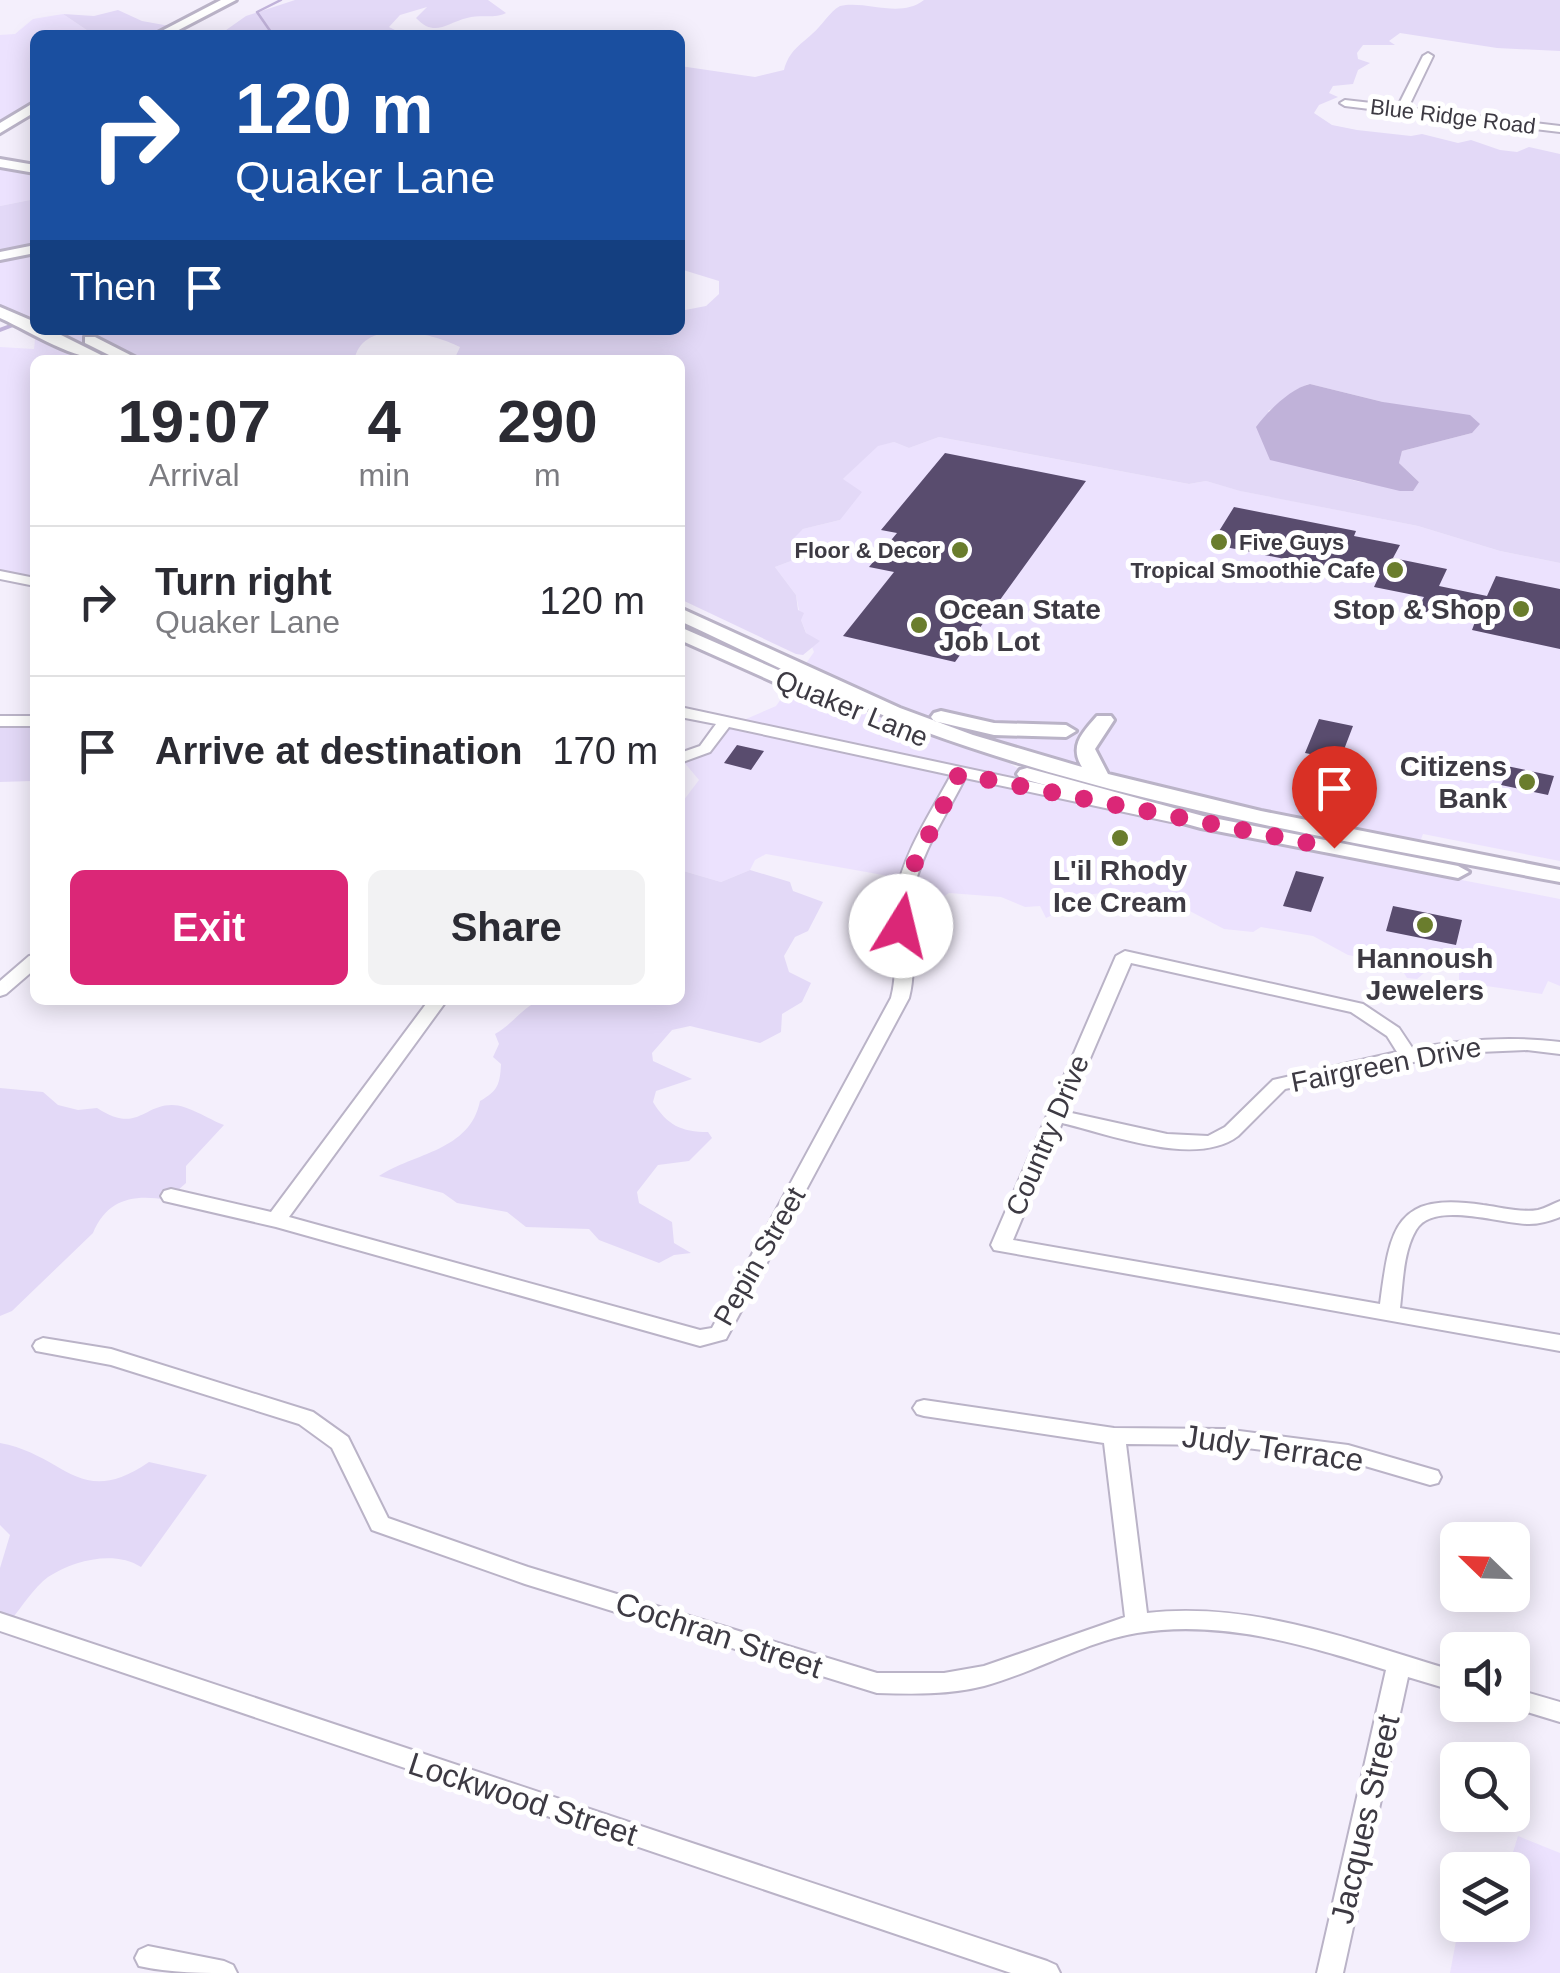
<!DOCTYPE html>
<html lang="en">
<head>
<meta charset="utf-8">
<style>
	body { margin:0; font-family:Helvetica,sans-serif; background:#f2f2f3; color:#2b2b33; height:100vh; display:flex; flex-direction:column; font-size:38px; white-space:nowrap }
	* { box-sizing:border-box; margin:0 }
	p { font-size:32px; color:#7c7c81 }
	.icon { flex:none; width:55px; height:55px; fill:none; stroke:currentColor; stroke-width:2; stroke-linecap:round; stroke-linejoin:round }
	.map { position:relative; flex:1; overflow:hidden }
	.drawer { position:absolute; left:30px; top:355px; width:655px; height:650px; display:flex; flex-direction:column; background:#fff; border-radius:15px; box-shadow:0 5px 25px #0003 }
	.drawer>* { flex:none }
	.top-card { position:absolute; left:30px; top:30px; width:655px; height:305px; border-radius:15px; box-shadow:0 5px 25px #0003; background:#1a4fa0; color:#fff; overflow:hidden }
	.needle { width:65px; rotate:293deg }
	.tools { position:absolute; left:1440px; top:1522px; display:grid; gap:20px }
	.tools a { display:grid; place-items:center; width:90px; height:90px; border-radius:15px; background:#fff; box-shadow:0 5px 25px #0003; font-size:50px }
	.pin { position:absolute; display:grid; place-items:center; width:85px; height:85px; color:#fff; margin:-102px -42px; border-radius:50% 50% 50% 0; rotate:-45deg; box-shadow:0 0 10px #0007 }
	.pin .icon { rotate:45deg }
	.me { position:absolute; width:110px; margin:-55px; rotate:9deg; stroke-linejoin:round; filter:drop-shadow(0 0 8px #0008) }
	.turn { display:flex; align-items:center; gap:35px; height:210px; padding:0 40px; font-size:45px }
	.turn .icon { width:130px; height:130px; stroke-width:2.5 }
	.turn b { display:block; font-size:70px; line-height:85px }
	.then { display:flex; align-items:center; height:95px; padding:0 40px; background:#0003; gap:20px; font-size:38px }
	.eta { display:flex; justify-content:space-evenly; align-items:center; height:170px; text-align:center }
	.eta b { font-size:60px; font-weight:700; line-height:70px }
	.cta { display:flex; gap:20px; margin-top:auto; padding:20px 40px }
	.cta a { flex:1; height:115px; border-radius:15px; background:#db2777; color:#fff; font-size:40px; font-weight:700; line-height:115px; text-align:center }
	.cta a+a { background:#f2f2f3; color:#2b2b33 }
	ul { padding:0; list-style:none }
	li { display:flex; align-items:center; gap:30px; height:150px; padding:0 40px; border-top:2px solid #e1e1e2 }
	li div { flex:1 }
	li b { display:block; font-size:38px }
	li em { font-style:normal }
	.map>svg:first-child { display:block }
	.built { fill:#ece2fe }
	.green { fill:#e3d9f7; fill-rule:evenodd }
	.water { fill:#c0b2d9 }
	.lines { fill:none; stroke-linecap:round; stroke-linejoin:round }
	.stream-far1 { stroke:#c0b2d9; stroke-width:2.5 }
	.stream { stroke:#c0b2d9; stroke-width:4 }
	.building { fill:#594c6e }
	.minor-casing { stroke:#bab3c7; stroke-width:4 }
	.major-casing { stroke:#bab3c7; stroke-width:6 }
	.minor { fill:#fff; fill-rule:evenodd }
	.major { fill:#fff; fill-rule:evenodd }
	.route { stroke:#db2777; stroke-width:18; stroke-dasharray:0 32.4 }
	.poi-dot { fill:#6a7d2d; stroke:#fff; stroke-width:4 }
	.labels { text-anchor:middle; stroke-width:10; stroke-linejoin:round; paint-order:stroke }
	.far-street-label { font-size:22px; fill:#3d3a43; stroke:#fff }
	.far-poi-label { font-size:22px; font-weight:bold; fill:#3d3a43; stroke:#fff; text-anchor:end }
	.poi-label { font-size:28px; font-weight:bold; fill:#3d3a43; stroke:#fff; text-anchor:end }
	.street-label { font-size:28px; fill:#3d3a43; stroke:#fff }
	.near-street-label { font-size:32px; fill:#3d3a43; stroke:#fff }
</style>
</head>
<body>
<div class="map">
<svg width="1560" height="1973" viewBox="0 0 1560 1973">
	<rect width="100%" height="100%" fill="#f4effc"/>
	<path class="built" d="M63 14 94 35H35V106L0 128V35L15 34 33 19Z
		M0 162 35 168 32 180H35V199L0 206Z
		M35 249V330L0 313V256Z
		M36 330H74L133 360H35V582L0 575V347L34 349Z
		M939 437 1189 484 1206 481 1241 491 1418 526 1500 551 1560 563V861L1423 834 1418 847 1002 759 1029 775 1092 792 1412 862 1410 870 1560 899V986L1548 981 1542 994 1459 982V969L1449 965 1431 967 1417 979 1407 978 1399 965 1348 955 1313 936 1261 927 1253 932 1224 929 1184 908H1162L1113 892 1074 896 1067 901 1065 909 1046 918 1040 906 1025 907 1001 897 949 893 940 899 906 898 905 879 766 854 755 860 750 870 721 882 680 870V805L699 780 683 761 692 758 722 724 737 723 776 706 814 652 801 620 796 595 775 567 807 555 810 545 791 539 803 529 840 520 842 480 878 445 894 442 909 448Z
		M1518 1836 1560 1853V1973H1450L1459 1925H1512V1870H1469L1472 1856 1509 1865Z"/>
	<path class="green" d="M295 0H488L506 13C495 19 481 14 467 18 446 23 435 38 416 18L427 7 400 15 389 27 405 35H219L246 16Z
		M924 0H1560V51L1497 48 1400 33 1389 41 1395 45H1363L1357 53 1358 59 1370 63 1358 70 1353 84 1333 86 1329 93 1338 97 1319 105 1314 113 1332 125 1357 130 1411 136 1422 134 1458 143 1471 140 1500 150 1517 152 1529 147 1560 154V563L1500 551 1418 526 1240 491 1206 481 1189 484 939 437 909 448 894 442 878 446 843 479 862 492 840 520 803 529 792 540 813 547 807 555 775 567 796 595 798 610 804 613 801 620 806 633 820 641 803 655 796 654 680 599V360H454L460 347C433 333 366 317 355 357L360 360H133L74 330H680V311L706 306 719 294V281L680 269V66L755 77 784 70C789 51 799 46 812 34 822 26 829 12 840 6 866 0 900 19 924 0ZM1310 384 1383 402 1472 433 1402 451 1399 463 1419 482C1334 492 1322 468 1268 411 1284 404 1292 388 1310 384Z
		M118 10 142 21 175 27 159 35H94L63 14 94 16Z
		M35 199V249L0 256V206Z
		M35 715V775L32 781 0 782V721Z
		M680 870 721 882 750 870 790 882 793 891 823 902 808 931 795 937 784 956 789 972 811 983 802 1002 782 1014 781 1032 760 1043 690 1026 672 1030 652 1053 653 1061 692 1079 656 1091 653 1102C667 1125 681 1132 708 1132L712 1138 689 1161 658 1165 637 1192 639 1203 672 1222 674 1243 691 1253 674 1255 659 1263 599 1240 589 1229 526 1227 507 1212 457 1203 443 1193 379 1176C414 1153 470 1151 480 1101 498 1091 500 1084 501 1064L493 1057 499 1044 495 1034C513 1024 521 1008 541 1000H680Z
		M0 1088 43 1092 58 1105 78 1110 97 1108C137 1134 143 1105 172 1105 188 1105 208 1119 224 1125L186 1166V1183L167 1200C134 1194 107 1199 93 1233L12 1311 0 1316Z
		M0 1443C66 1455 79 1510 149 1462L207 1475 141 1567C115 1550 74 1560 48 1577 34 1587 22 1607 10 1621L0 1620V1568L10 1535 0 1525Z"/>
	<path class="water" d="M1310 384 1383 402 1470 415 1480 424 1472 433 1402 451 1399 463 1419 482 1413 491H1400L1270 460 1256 427C1267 412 1291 388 1310 384Z"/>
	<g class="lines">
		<path class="stream-far1" d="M273 35 257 12 281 0"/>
		<path class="stream" d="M0 330 13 325"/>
	</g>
	<path class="building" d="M945 453 1086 481 955 662 843 636 894 572 869 567 897 533 881 530Z
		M1234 507 1356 531 1354 536 1400 545 1393 558 1447 569 1439 586 1487 596 1496 576 1560 589V649L1472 630 1475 622 1417 610 1424 597 1374 587 1380 574 1343 567 1339 570 1211 544Z
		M1319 719 1353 726 1340 760 1305 753Z
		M737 745 764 751 751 770 724 763Z
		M1502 765 1554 776 1548 795 1501 785 1504 779 1498 777Z
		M1296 871 1324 877 1311 912 1283 906Z
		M1393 906 1462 920 1456 945 1386 931Z"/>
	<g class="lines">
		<g class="minor-casing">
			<path id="minor" d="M1428 53 1433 56 1408 108 1560 126V132L1345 106 1340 103 1345 100 1398 106 1423 56Z
				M0 571 35 578V586L0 579Z
				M680 707 1171 812 1179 817 1171 822 965 778C946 816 919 855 912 898 907 932 918 964 909 998L726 1339 700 1346 276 1227 164 1201 161 1196 164 1191 171 1189 271 1212 429 1000H447L289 1217 700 1330 712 1328 891 998C900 964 890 931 896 896 903 853 931 813 951 775L729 727 710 752 680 763V753L700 746 716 724 680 717Z
				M0 716H35V726H0Z
				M1125 951 1363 1004 1399 1028 1413 1049C1462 1039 1510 1036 1560 1042V1054L1527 1050 1456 1053 1285 1089 1238 1136C1196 1168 1109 1134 1062 1123L1013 1240 1380 1304C1390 1229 1394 1191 1483 1205 1500 1207 1520 1213 1538 1210 1546 1208 1552 1204 1560 1201V1217C1550 1221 1540 1224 1529 1224 1501 1224 1433 1200 1416 1230 1403 1252 1403 1283 1400 1308L1560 1335V1351L994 1250 991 1245 1116 956ZM1131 963 1351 1012 1387 1036 1397 1052 1273 1080 1225 1127 1208 1136 1167 1134 1067 1112Z
				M35 955V969L6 994 0 996V981L29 956Z
				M43 1338 111 1349 313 1412 348 1437 388 1518 528 1567 877 1673H944L984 1666 1125 1617 1104 1443 924 1416 917 1414 913 1408 917 1402 924 1400 1114 1428 1224 1429 1348 1445 1438 1471 1441 1477 1438 1483 1430 1485 1348 1461 1224 1445 1126 1444 1147 1613C1254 1601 1357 1642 1458 1672V1692L1408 1677 1343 1973H1317L1386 1670C1306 1645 1221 1619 1137 1633 1084 1642 1036 1672 984 1686 949 1695 913 1694 877 1693L525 1584 372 1530 332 1448 299 1424 111 1365 36 1351 33 1346 36 1341Z
				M0 1613 1047 1961 1056 1965 1060 1973H1011L0 1631Z
				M1512 1688 1560 1702V1722L1504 1705H1512Z
				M148 1946 224 1961 233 1965 237 1973C205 1973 169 1973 139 1966L135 1958 139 1950Z"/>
		</g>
		<g class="major-casing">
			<path id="major" d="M221 0H236L169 35H154Z
				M35 102V112L0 133V123Z
				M0 159 35 165V173L0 167Z
				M35 245V253L0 260V252Z
				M0 307 35 322V330H51L111 360C72 360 35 334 0 318Z
				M85 337H95L140 360H119L85 343Z
				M680 608 900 708 973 735 1082 767C1069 746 1082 733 1097 716H1111L1114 720 1095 749 1108 774 1261 811 1560 870V882C1347 841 1128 806 923 731 840 700 761 658 680 621Z
				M680 627 808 683 811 687 801 693 794 691 680 640Z
				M941 711 994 723 1066 725 1076 731 1066 737 994 735 934 721 931 717 934 713Z
				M1027 768 1203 816 1458 866 1469 872 1458 878 1201 828 1020 778 1017 774 1020 770Z"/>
		</g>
		<use href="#minor" class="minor"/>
		<use href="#major" class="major"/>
	</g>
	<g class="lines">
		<path class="route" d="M901 926 909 875 959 774 1334 848"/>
	</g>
	<g class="poi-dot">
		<circle cx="1219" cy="542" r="10"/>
		<circle cx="960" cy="550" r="10"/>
		<circle cx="1395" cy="570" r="10"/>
		<circle cx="1521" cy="609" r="10"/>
		<circle cx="919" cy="625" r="10"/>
		<circle cx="1527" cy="782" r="10"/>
		<circle cx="1120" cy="838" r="10"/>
		<circle cx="1425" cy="925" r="10"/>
	</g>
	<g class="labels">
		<g class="far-street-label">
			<text transform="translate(1453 116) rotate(7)" y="8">Blue Ridge Road</text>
		</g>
		<g class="far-poi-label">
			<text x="1239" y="550" text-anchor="start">Five Guys</text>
			<text x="940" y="558">Floor &amp; Decor</text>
			<text x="1375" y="578">Tropical Smoothie Cafe</text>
		</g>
		<g class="poi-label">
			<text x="939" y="619" text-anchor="start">Ocean State<tspan x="939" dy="32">Job Lot</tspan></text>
			<text x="1501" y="619">Stop &amp; Shop</text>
			<text x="1507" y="776">Citizens<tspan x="1507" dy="32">Bank</tspan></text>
			<text x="1120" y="880" text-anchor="middle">L'il Rhody<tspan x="1120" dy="32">Ice Cream</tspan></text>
			<text x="1425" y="968" text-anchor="middle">Hannoush<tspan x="1425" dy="32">Jewelers</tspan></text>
		</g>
		<g class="street-label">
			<text transform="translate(852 708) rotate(22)" y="10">Quaker Lane</text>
			<text transform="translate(1386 1064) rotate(-11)" y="10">Fairgreen Drive</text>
			<text transform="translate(1047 1135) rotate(-67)" y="10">Country Drive</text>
			<text transform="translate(759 1256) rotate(-60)" y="10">Pepin Street</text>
		</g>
		<g class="near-street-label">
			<text transform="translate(1273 1448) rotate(8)" y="11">Judy Terrace</text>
			<text transform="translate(719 1635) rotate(18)" y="11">Cochran Street</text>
			<text transform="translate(523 1799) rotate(18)" y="11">Lockwood Street</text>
			<text transform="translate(1365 1819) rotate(-77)" y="11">Jacques Street</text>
		</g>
	</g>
</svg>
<div class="tools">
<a><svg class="needle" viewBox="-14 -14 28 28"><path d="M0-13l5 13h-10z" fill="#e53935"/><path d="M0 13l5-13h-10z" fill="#7c7c81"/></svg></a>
<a><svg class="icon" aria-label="sound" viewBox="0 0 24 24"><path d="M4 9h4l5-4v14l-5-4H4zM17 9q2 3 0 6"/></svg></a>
<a><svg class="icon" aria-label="search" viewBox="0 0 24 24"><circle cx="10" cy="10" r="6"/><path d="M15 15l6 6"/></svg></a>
<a><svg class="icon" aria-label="layers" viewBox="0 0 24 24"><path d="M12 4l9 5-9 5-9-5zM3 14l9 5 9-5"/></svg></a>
</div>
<div class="pin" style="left:1334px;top:848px;background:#d93025"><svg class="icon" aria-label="arrive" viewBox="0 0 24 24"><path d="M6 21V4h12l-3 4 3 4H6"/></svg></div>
<svg class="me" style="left:901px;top:926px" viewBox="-20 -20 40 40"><circle r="19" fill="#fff"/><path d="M0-13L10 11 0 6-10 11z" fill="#db2777"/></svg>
<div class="top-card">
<div class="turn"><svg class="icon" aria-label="right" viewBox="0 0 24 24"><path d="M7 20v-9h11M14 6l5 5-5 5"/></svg><div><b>120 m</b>Quaker Lane</div></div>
<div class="then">Then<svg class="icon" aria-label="arrive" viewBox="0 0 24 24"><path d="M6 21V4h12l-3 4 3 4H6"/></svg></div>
</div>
<section class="drawer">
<div class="eta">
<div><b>19:07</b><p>Arrival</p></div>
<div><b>4</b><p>min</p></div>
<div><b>290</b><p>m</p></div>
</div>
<ul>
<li><svg class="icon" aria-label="right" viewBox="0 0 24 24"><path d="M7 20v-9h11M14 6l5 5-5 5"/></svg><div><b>Turn right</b><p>Quaker Lane</p></div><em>120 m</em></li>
<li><svg class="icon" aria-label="arrive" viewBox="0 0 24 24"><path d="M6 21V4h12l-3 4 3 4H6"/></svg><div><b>Arrive at destination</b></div><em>170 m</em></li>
</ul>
<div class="cta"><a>Exit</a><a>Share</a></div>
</section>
</div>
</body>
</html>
